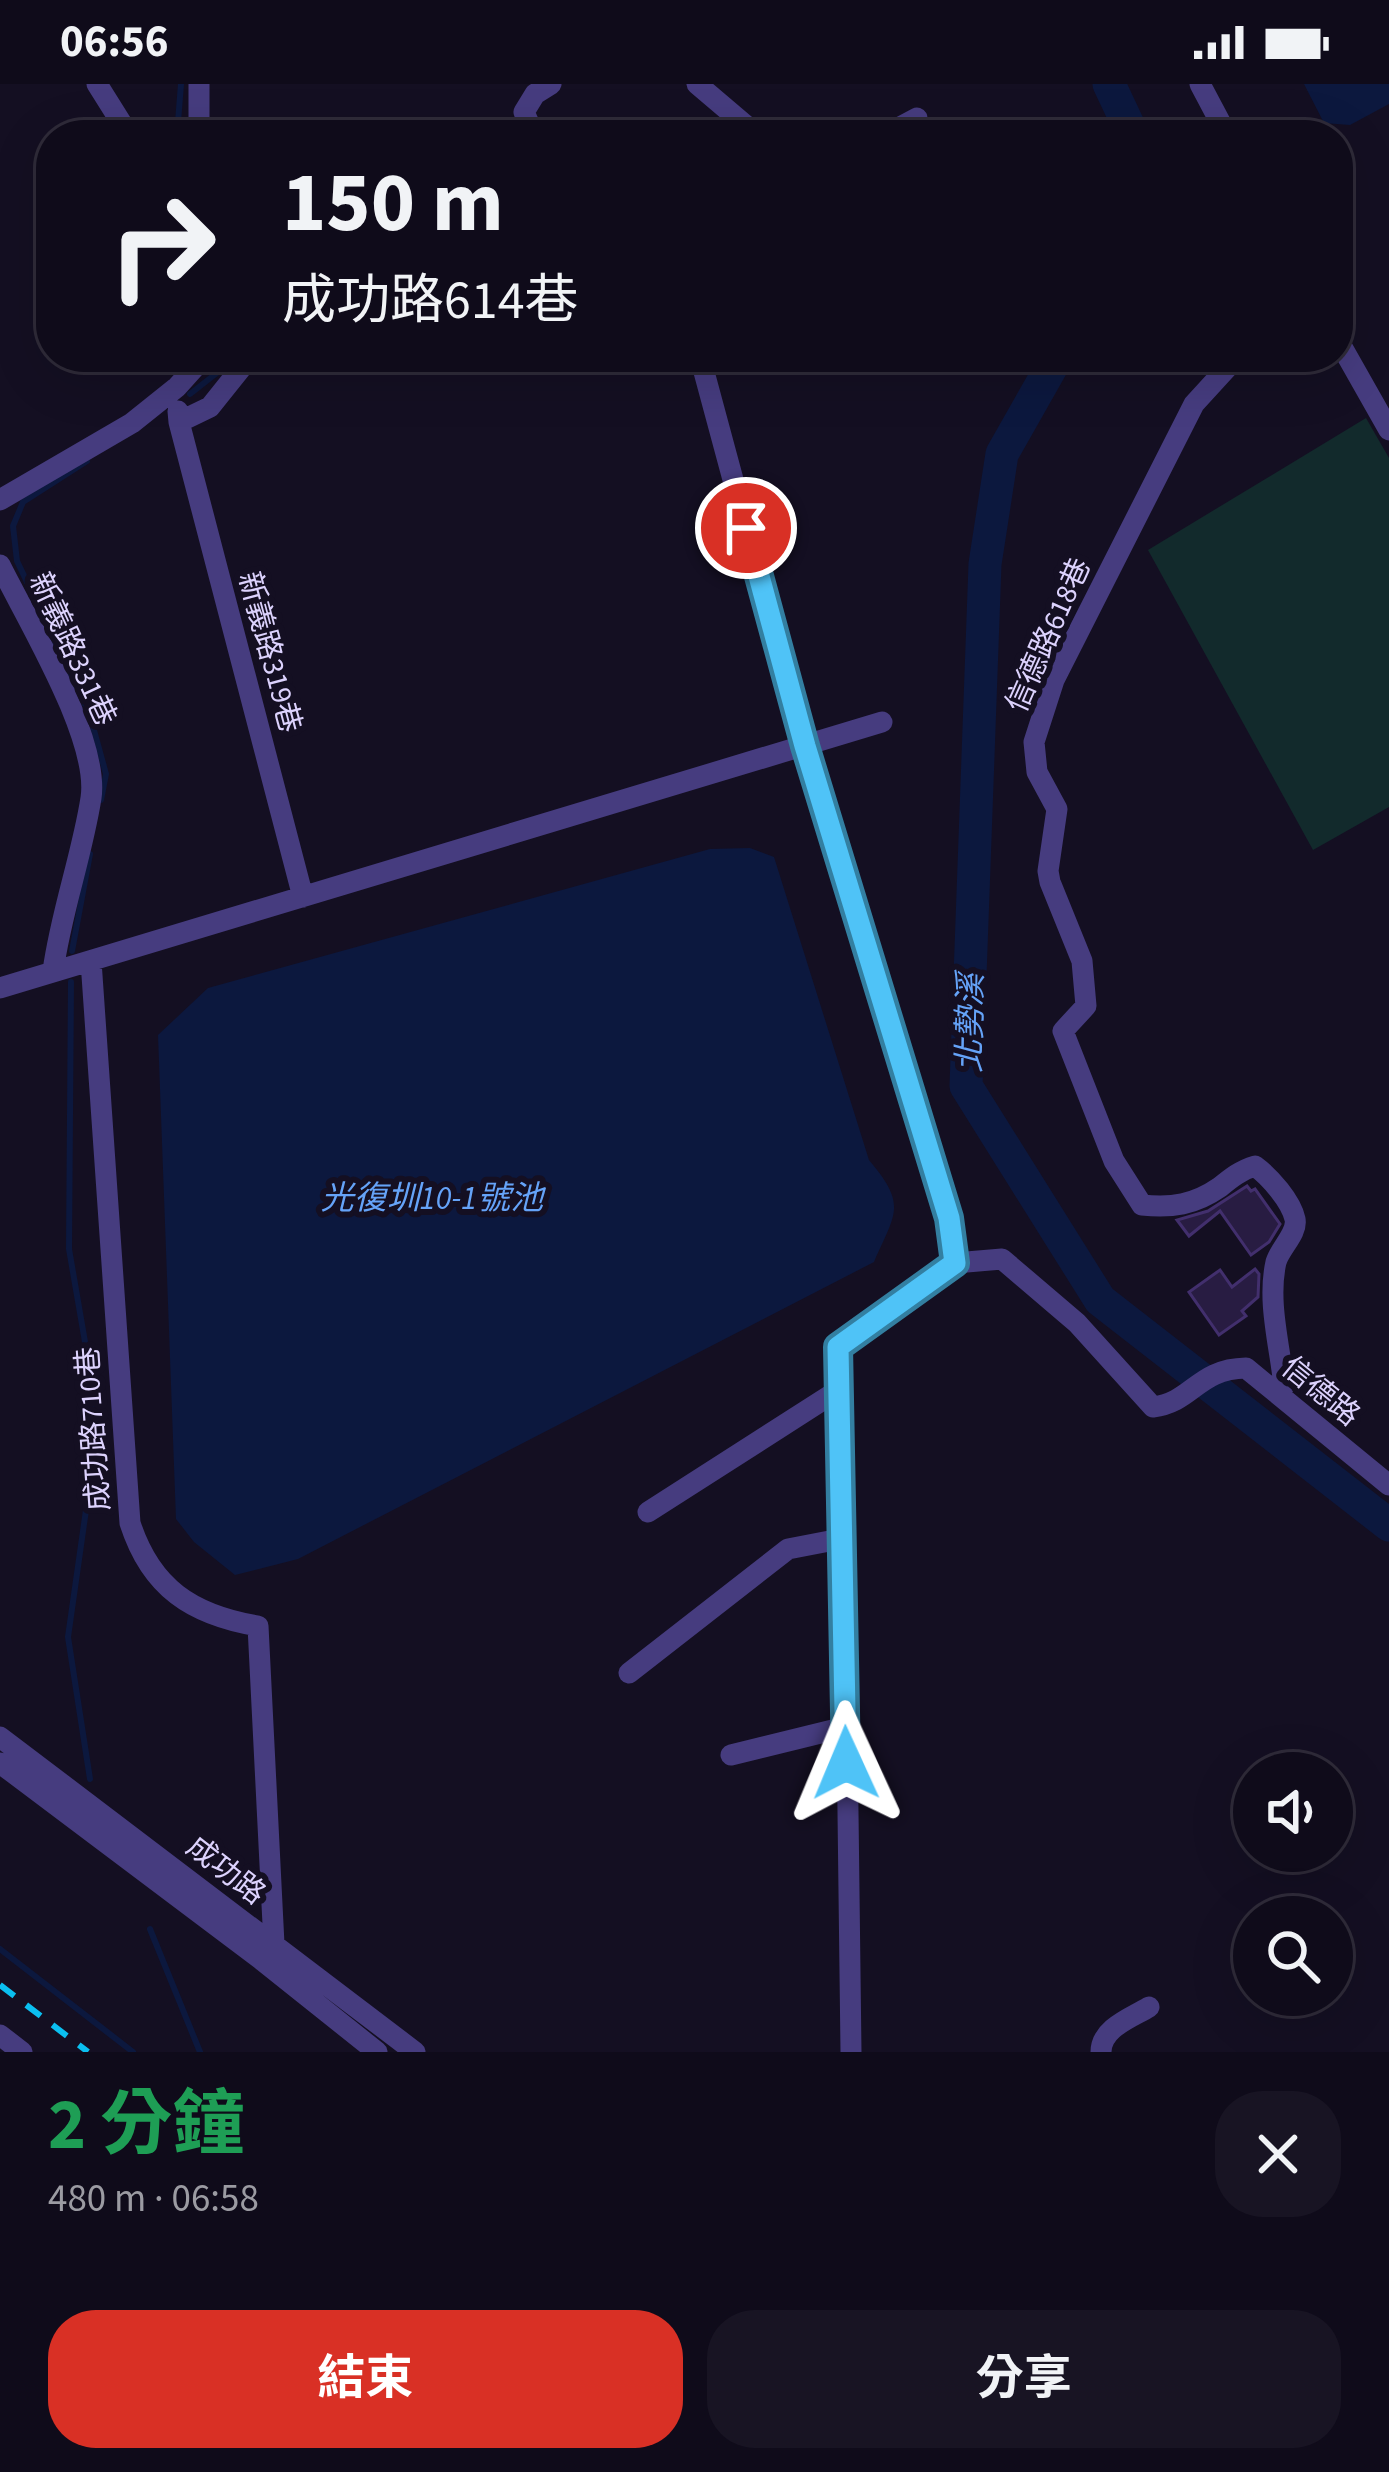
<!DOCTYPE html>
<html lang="zh-TW">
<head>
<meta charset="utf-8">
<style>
	body { margin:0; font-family:"Source Sans 3","Noto Sans TC",sans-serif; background:#181423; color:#f1f3f6; height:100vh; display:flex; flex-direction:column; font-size:45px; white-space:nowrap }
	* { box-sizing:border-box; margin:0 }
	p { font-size:39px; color:#9b9ba2 }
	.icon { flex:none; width:66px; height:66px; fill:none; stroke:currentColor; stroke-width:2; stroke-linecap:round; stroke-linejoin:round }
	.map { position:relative; height:1968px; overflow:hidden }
	.details { display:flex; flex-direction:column; background:#0f0b1a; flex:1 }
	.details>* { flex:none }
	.hud { position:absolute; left:36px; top:36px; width:1317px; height:252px; border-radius:48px; box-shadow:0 12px 48px #0002,0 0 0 3px #2f2b39; background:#0f0b1a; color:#f1f3f6; overflow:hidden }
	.controls { position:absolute; left:1233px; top:1668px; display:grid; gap:24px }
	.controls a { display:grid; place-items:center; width:120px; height:120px; border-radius:50%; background:#0f0b1a; box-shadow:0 12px 48px #0002,0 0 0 3px #2f2b39; font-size:60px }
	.pin { position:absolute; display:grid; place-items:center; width:102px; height:102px; color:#fff; margin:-51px; border:6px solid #fff; border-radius:50%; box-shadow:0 3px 12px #0007 }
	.me { position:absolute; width:132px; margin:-66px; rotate:359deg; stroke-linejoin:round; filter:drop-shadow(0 0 9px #0008) }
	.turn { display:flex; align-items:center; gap:42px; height:252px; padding:0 48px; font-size:54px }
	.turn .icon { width:156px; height:156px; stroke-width:2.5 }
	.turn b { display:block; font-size:84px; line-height:102px }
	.round { display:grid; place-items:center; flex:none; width:126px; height:126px; border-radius:48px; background:#181423 }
	.overview { display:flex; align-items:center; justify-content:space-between; height:204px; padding:0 48px }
	h1 { font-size:72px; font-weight:700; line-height:90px; color:#1e9e55 }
	.button { display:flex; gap:24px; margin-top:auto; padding:24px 48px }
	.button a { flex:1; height:138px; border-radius:48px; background:#d93025; color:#fff; font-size:48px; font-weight:700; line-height:138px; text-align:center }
	.button a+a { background:#181423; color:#f1f3f6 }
	.status { display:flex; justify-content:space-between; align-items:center; height:84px; padding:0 60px; background:#0f0b1a; direction:ltr }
	.status svg { height:33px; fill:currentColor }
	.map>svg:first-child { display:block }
	.green { fill:#122a2c }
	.water { fill:#0c183e }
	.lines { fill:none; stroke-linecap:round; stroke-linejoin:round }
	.stream { stroke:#0c183e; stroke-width:6 }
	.river { stroke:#0c183e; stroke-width:33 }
	.building { fill:#281c42; stroke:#422f6d; stroke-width:3 }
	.minor { stroke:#463c7f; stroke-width:21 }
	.rail { stroke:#0bbff0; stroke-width:6; stroke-dasharray:18 15; stroke-linecap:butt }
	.route-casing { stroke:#337fa1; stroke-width:30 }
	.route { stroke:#4fc3f7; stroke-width:21 }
	.labels { text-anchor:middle; stroke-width:12; stroke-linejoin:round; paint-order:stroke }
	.street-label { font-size:30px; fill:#dcd2fd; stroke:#140f22 }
	.water-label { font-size:33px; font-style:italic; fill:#65a3f8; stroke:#140f22 }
</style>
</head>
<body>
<div class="status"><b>06:56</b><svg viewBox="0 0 49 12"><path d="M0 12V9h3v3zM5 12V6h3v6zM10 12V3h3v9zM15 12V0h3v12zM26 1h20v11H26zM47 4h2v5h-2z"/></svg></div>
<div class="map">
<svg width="1389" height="1968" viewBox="0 0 1389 1968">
	<rect width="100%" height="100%" fill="#140f22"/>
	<path class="green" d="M1366 334 1389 374V723L1313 766 1148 466Z"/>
	<path class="water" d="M1304 0H1389V20L1350 41 1324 39Z
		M750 764 774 773 869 1076C907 1121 896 1128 874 1178L298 1475 235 1491 194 1458 176 1435 158 951 208 904 710 765Z"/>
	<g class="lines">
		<path class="stream" d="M177 51 181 0
			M190 310 227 281 230 273
			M87 377 23 418 13 442 17 477 89 628 106 690 101 716
			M72 867 90 770
			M71 898 69 1165 95 1316 86 1426 68 1553 90 1695
			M150 1845 200 1968
			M0 1865 133 1968"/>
		<path class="river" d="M1109 0 1133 51
			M1057 273 1002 370 985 480 966 1002 1100 1216 1389 1441"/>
	</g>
	<path class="building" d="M1247 1102 1251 1107 1255 1105 1280 1140 1269 1158 1251 1171 1220 1127 1189 1152 1177 1136 1208 1127Z
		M1255 1185 1259 1190 1258 1213 1242 1227 1246 1232 1219 1251 1189 1208 1220 1186 1232 1203Z"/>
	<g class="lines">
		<path class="minor" d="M97 0 129 51
			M199 0V51
			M697 0 757 51
			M1200 0 1227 51
			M534 51 524 28 535 10 551 0
			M885 51 917 34
			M1338 256 1389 346
			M700 273 805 663 949 1134 955 1179
			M1237 273 1194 320 1054 596 1034 658 1037 688 1057 725 1048 787 1050 798 1082 877 1086 922 1063 947 1114 1077 1142 1121C1172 1124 1194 1121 1220 1103 1231 1094 1241 1086 1255 1082 1270 1093 1291 1117 1295 1135 1298 1149 1280 1164 1276 1178 1267 1218 1280 1262 1284 1302L1280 1310
			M178 327 179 338 210 323 250 273
			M179 338 303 813
			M0 416 132 339 177 303 204 273
			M0 481C27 536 100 655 91 714 82 772 61 828 53 887
			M91 877 130 1439C151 1504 192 1531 258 1542L274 1860 263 1877
			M0 904 882 638
			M648 1428 840 1305
			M629 1589 788 1465 845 1454
			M0 1653 415 1968
			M731 1671 845 1643
			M0 1679 263 1877 377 1968
			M0 1951 22 1968
			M851 1968 845 1489 839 1263 955 1179 1002 1175 1077 1239 1153 1323C1193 1318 1197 1285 1246 1284L1389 1401
			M1101 1968C1101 1944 1131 1934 1149 1923"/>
		<path class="rail" d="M0 1901 88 1968"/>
	</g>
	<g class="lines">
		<g class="route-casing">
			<path id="route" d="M746 444 805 662 949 1134 955 1179 838 1263 846 1679"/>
		</g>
		<use href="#route" class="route"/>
	</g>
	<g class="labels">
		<g class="street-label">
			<text transform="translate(1048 551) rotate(-66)" y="10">信德路618巷</text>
			<text transform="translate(73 565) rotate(65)" y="10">新義路331巷</text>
			<text transform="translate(270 568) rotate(75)" y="10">新義路319巷</text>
			<text transform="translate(1321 1307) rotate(39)" y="10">信德路</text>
			<text transform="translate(93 1345) rotate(-94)" y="10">成功路710巷</text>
			<text transform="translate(226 1786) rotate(38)" y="10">成功路</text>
		</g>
		<g class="water-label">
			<text transform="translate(969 939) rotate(-89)" y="12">北勢溪</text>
			<text x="432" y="1125">光復圳10-1號池</text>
		</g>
	</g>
</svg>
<div class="controls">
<a><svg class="icon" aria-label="sound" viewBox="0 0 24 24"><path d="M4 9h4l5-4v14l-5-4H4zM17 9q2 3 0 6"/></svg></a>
<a><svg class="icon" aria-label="search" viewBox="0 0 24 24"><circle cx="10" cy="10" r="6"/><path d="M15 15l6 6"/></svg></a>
</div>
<div class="pin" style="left:746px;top:444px;background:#d93025"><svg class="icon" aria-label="arrive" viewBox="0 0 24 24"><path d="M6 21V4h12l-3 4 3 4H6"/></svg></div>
<svg class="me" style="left:846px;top:1679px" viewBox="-20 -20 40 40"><path d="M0-17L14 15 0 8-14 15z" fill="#4fc3f7" stroke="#fff" stroke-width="4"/></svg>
<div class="hud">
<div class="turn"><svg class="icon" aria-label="right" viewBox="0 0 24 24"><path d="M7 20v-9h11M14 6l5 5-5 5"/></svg><div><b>150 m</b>成功路614巷</div></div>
</div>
</div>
<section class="details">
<div class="overview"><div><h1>2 分鐘</h1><p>480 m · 06:58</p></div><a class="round"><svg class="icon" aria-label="close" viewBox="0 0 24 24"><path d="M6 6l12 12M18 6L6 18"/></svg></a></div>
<div class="button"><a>結束</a><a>分享</a></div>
</section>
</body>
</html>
